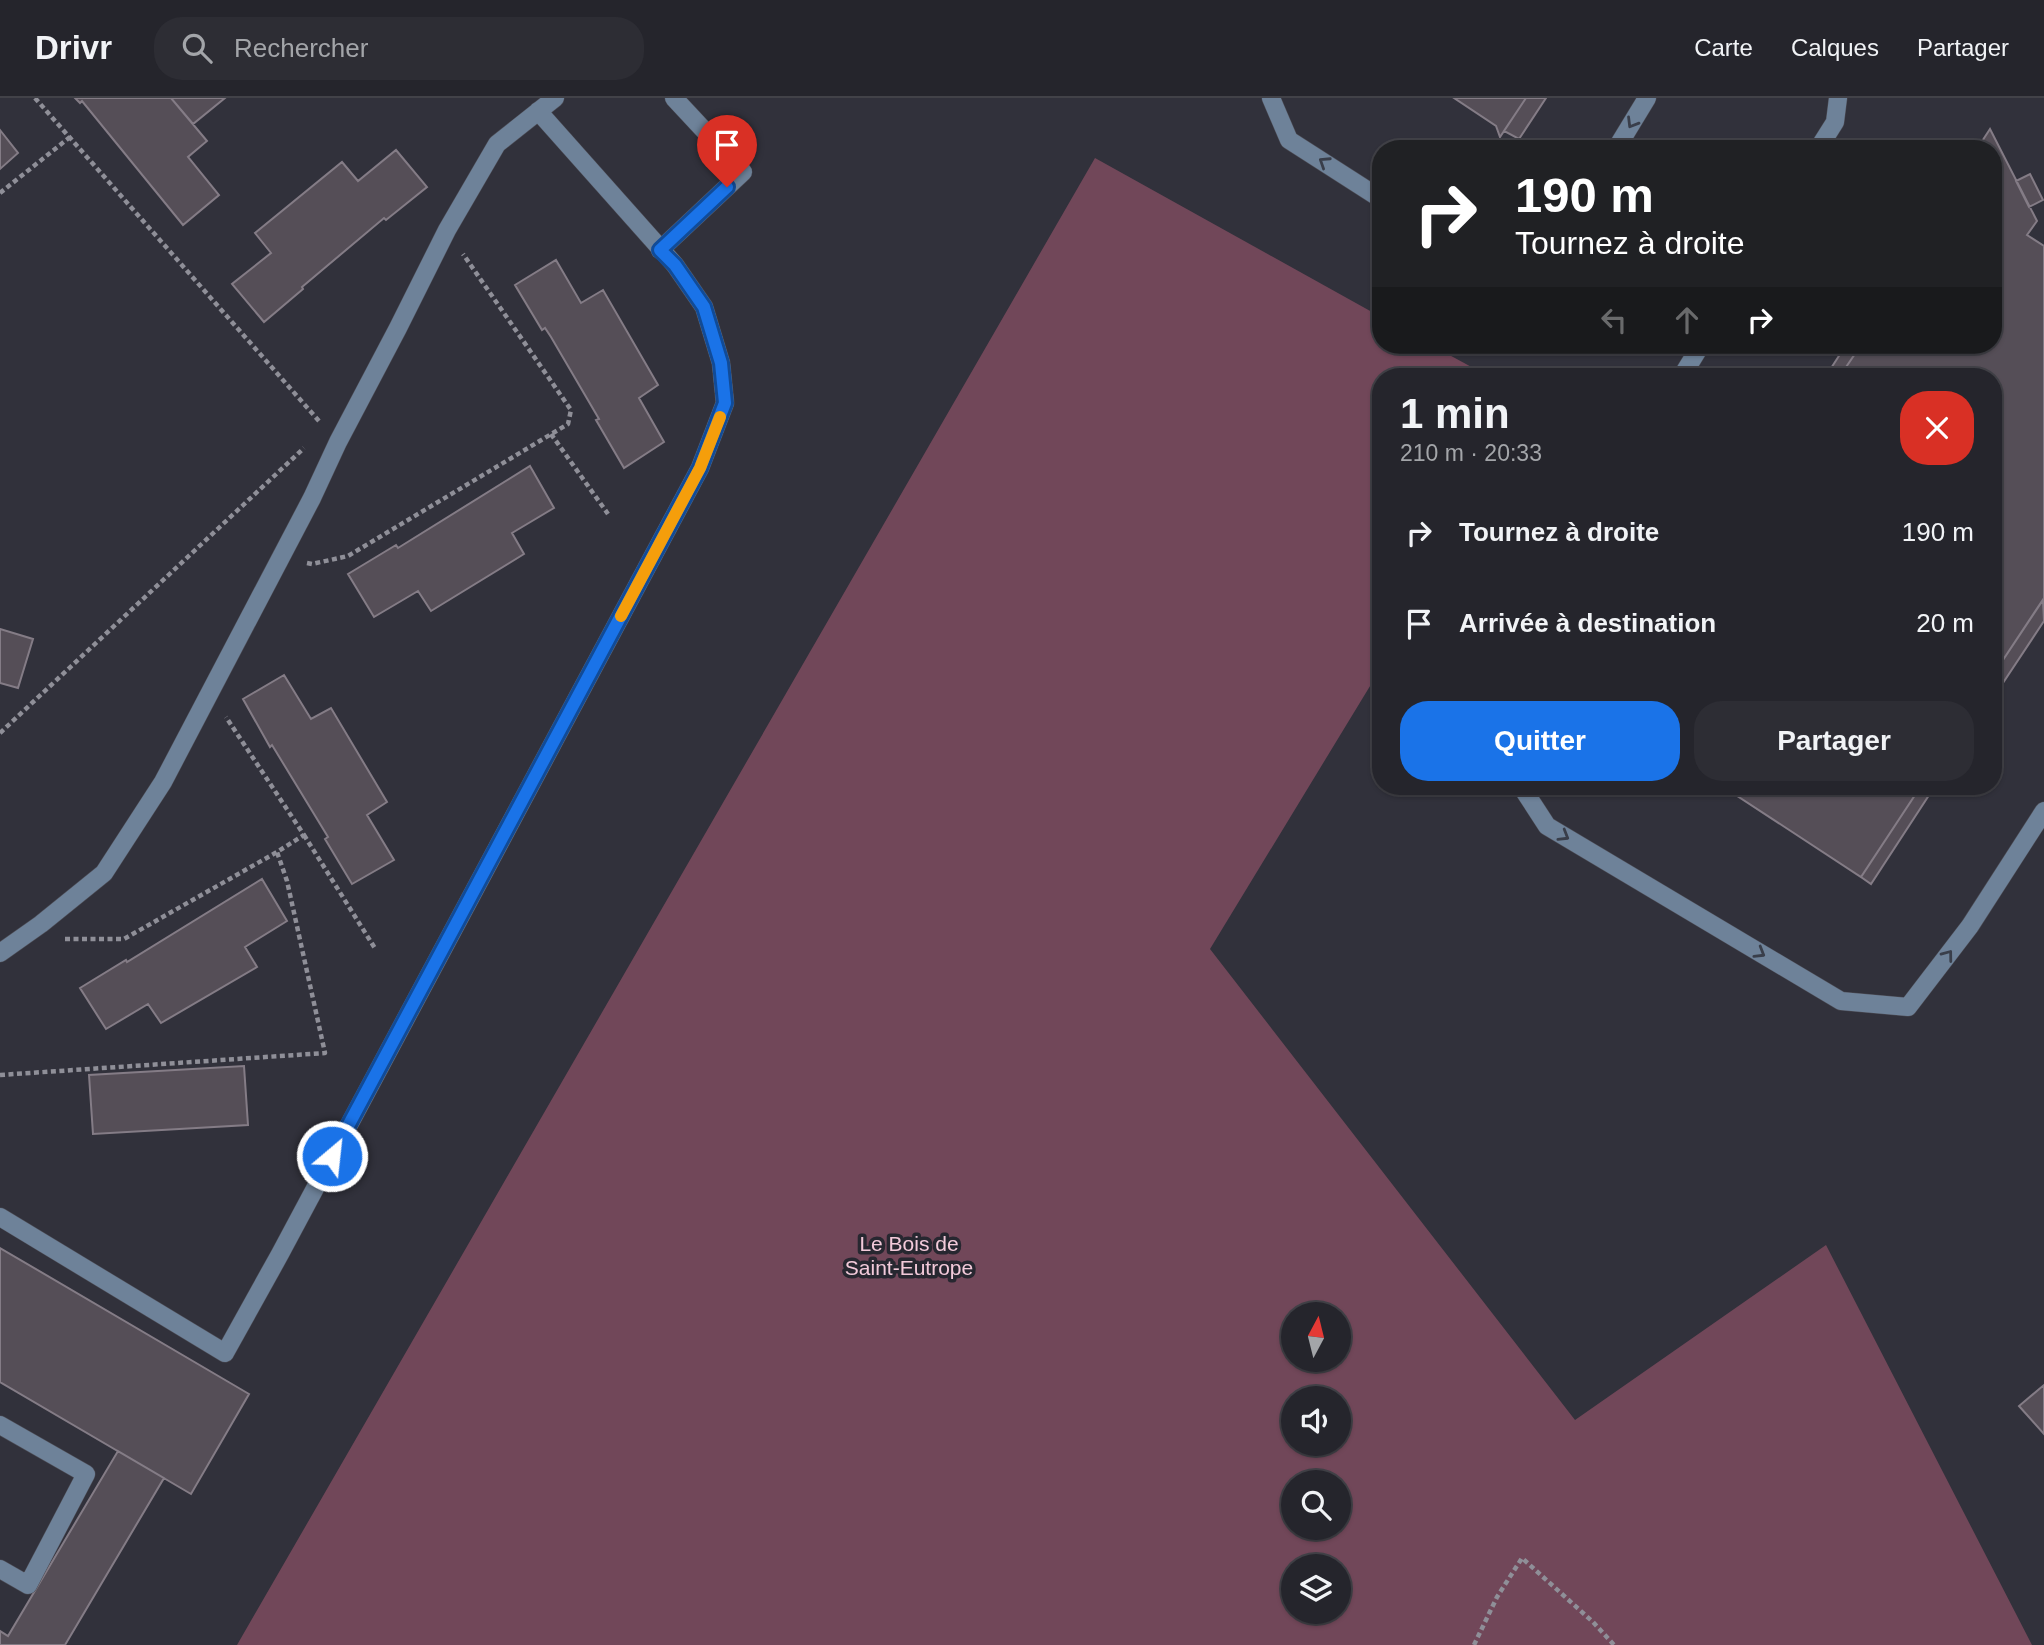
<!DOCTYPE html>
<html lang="fr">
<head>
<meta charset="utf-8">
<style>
	body { margin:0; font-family:Arial,sans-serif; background:#2d2d34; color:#f1f3f6; height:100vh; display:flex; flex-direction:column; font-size:26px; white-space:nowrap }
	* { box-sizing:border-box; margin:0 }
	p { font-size:23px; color:#a3a5a9 }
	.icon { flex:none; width:38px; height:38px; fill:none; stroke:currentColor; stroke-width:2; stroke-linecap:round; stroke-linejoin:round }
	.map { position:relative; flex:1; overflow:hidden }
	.side { position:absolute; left:1372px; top:270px; width:630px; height:427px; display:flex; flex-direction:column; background:#25252c; border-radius:28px; box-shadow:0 2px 5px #0004,0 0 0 2px #424248 }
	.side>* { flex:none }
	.hud { position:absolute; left:1372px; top:42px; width:630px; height:214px; border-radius:28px; box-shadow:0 2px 5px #0004,0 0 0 2px #424248; background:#202124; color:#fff; overflow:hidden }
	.needle { width:46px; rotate:7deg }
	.buttons { position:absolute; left:1281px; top:1204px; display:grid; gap:14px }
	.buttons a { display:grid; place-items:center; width:70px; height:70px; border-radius:50%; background:#25252c; box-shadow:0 2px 5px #0004,0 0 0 2px #424248; font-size:35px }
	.pin { position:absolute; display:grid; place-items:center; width:60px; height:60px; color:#fff; margin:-72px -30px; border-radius:50% 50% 50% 0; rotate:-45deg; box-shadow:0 0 7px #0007 }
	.pin .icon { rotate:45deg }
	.me { position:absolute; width:77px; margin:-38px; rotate:28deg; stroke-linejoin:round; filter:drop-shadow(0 0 5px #0008) }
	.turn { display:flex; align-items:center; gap:24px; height:147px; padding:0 28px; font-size:32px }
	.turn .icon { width:91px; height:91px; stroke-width:2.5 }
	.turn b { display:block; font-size:49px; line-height:60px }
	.lanes { display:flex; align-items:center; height:66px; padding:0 28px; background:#0003; justify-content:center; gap:35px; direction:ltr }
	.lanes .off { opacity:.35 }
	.round { display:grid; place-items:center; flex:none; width:74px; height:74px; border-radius:28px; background:#2d2d34 }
	.head { display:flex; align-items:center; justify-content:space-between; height:119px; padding:0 28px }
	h1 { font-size:42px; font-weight:800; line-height:52px }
	.cta { display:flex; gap:14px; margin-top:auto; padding:14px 28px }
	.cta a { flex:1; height:80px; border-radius:28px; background:#1a73e8; color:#fff; font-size:28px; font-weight:800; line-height:80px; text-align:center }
	.cta a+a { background:#2d2d34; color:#f1f3f6 }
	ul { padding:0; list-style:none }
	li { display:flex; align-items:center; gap:21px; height:91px; padding:0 28px }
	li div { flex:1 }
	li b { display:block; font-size:26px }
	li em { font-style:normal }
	header { display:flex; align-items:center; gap:42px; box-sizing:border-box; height:98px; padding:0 35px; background:#25252c; border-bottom:2px solid #424248 }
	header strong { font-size:33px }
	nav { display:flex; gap:38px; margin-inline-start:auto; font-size:24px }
	.search { width:490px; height:63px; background:#2d2d34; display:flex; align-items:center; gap:18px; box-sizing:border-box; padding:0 24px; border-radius:28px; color:#a3a5a9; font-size:26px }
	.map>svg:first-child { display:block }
	.green { fill:#714759; fill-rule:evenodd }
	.building { fill:#554e57; stroke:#847c86; stroke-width:2 }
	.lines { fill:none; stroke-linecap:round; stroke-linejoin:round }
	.minor-casing { stroke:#4d4d56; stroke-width:19 }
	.path { stroke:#8f8f98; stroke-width:4.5; stroke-dasharray:5 3.5; stroke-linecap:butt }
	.minor { stroke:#6e8299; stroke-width:18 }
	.oneway { stroke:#393e4a }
	.route-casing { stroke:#114b97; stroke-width:18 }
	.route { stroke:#1a73e8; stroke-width:12 }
	.slow { stroke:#f59e0b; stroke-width:12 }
	.labels { text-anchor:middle; stroke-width:7; stroke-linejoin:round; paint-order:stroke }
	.park-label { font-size:21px; fill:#f3cada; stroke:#272730 }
</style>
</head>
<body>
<header>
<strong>Drivr</strong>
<div class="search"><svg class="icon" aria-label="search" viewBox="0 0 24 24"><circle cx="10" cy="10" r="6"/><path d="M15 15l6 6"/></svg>Rechercher</div>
<nav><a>Carte</a><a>Calques</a><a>Partager</a></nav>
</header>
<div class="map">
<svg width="2044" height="1547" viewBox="0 0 2044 1547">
	<rect width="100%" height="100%" fill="#31313b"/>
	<path class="green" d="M1095 60 1381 219V247H1431L1488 278H1381V570L1210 851 1575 1322 1826 1147 2032 1547H237ZM1293 1216H1339V1262H1293ZM1293 1300H1339V1346H1293ZM1293 1384H1339V1430H1293ZM1293 1468H1339V1514H1293Z"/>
	<path class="building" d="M75 0H171L207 43 188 59 219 97 183 127 82 3 80 5Z
		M171 0H225L193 26Z
		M1454 0H1526L1500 39 1496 28Z
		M1526 0H1546L1519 41 1504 33Z
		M1990 31 2037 123 2027 137 2044 148V500L1993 577V278H1840L1861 247H1993V51H1977Z
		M0 32 18 55 0 71Z
		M396 52 427 89 386 122 384 120 302 189 303 191 264 224 232 186 271 155 255 135 342 64 358 83Z
		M2030 76 2043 102 2029 109 2016 83Z
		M556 162 581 205 603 192 658 287 639 300 664 344 624 370 596 322 599 321 551 239 545 230 542 232 515 187Z
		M1846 247H1861L1840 278H1826Z
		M530 368 554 410 512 435 524 456 431 513 418 493 374 519 348 476 396 447 398 450Z
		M2043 502 2044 523 1993 600V577Z
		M0 531 33 541 18 590 0 585Z
		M284 577 311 621 331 610 387 704 367 717 394 762 352 786 325 741 328 739 272 647 270 649 243 601Z
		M1722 688H1921L1861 779Z
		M1921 688H1935L1871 786 1861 779Z
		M262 781 287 823 245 849 257 869 161 925 148 906 106 931 80 890 126 862 127 864Z
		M244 968 248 1027 93 1036 89 977Z
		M0 1150 249 1296 191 1396 0 1284Z
		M2044 1287V1336L2019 1308Z
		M118 1353 164 1380 65 1547H0V1533L8 1538Z"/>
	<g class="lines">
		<g class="minor-casing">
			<path id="minor" d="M1271 0 1289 42 1381 101
				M1616 51 1647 0
				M1818 51 1835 24 1838 0
				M660 152 743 74 674 0
				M1682 278 1701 247
				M1521 688 1547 728 1841 903 1908 909 1970 828 2044 713
				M0 855 41 826 104 775 163 684 312 400 338 344 398 230 447 132 497 46 555 0
				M0 1119 225 1255 280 1156 700 370 725 305 721 265 704 209 675 167 538 13
				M0 1327 86 1376 28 1487 0 1471"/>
		</g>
		<path class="path" d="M35 0 319 323
			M0 95 70 39
			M551 336 608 416
			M307 465 312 466 348 458 568 326 571 312 463 156
			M0 635 304 350
			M304 737 376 852
			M65 841H124L277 754 304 737 226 619
			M0 977 325 955 287 783 277 754
			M1474 1547 1497 1499 1522 1460 1593 1524 1614 1547"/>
		<use href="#minor" class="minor"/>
	</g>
	<defs><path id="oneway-chevron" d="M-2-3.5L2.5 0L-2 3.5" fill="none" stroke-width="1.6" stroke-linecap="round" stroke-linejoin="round" transform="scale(1.75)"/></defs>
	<g class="oneway">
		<use href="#oneway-chevron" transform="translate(1632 25) rotate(121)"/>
		<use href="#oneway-chevron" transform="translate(1324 64) rotate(-147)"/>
		<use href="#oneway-chevron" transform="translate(1564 738) rotate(31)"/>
		<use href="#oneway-chevron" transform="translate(1760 855) rotate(31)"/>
		<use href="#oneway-chevron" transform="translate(1948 857) rotate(-53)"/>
	</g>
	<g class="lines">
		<g class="route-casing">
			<path id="route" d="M332 1058 700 370 725 305 721 265 704 209 675 167 660 152 727 89"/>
		</g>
		<use href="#route" class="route"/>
		<path class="slow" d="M621 518 700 370 720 319"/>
	</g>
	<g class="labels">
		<g class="park-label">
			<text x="909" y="1153">Le Bois de<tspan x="909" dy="24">Saint-Eutrope</tspan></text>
		</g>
	</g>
</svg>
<div class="buttons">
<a><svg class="needle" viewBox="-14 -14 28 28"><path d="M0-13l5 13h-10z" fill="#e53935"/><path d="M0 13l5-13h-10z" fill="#a3a5a9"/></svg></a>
<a><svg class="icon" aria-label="sound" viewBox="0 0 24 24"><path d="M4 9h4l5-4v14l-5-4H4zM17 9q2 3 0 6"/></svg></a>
<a><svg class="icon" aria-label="search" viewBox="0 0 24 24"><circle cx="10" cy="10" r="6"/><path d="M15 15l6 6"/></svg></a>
<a><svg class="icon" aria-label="layers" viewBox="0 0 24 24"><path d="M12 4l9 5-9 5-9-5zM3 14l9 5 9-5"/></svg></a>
</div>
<div class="pin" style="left:727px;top:89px;background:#d93025"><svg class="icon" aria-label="arrive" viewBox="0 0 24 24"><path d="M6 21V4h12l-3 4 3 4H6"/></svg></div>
<svg class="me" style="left:332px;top:1058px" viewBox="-20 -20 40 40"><circle r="17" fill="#1a73e8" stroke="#fff" stroke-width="3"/><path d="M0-11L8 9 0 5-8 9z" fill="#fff"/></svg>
<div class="hud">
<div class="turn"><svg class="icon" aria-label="right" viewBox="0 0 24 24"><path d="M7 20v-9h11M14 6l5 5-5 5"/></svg><div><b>190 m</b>Tournez à droite</div></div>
<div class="lanes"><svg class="icon off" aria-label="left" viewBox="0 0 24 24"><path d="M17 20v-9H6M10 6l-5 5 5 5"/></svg><svg class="icon off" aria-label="ahead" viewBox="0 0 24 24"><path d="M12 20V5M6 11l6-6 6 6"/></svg><svg class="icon" aria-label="right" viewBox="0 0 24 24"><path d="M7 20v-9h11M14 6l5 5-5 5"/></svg></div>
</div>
<section class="side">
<div class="head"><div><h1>1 min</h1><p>210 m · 20:33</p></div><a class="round" style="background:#d93025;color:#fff"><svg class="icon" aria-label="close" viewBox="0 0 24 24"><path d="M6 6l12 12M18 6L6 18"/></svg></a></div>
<ul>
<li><svg class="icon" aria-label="right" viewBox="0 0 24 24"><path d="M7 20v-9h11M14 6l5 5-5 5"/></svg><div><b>Tournez à droite</b></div><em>190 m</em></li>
<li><svg class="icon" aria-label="arrive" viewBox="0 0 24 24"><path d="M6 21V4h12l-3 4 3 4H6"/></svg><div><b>Arrivée à destination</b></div><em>20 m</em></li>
</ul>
<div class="cta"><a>Quitter</a><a>Partager</a></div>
</section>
</div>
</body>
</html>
